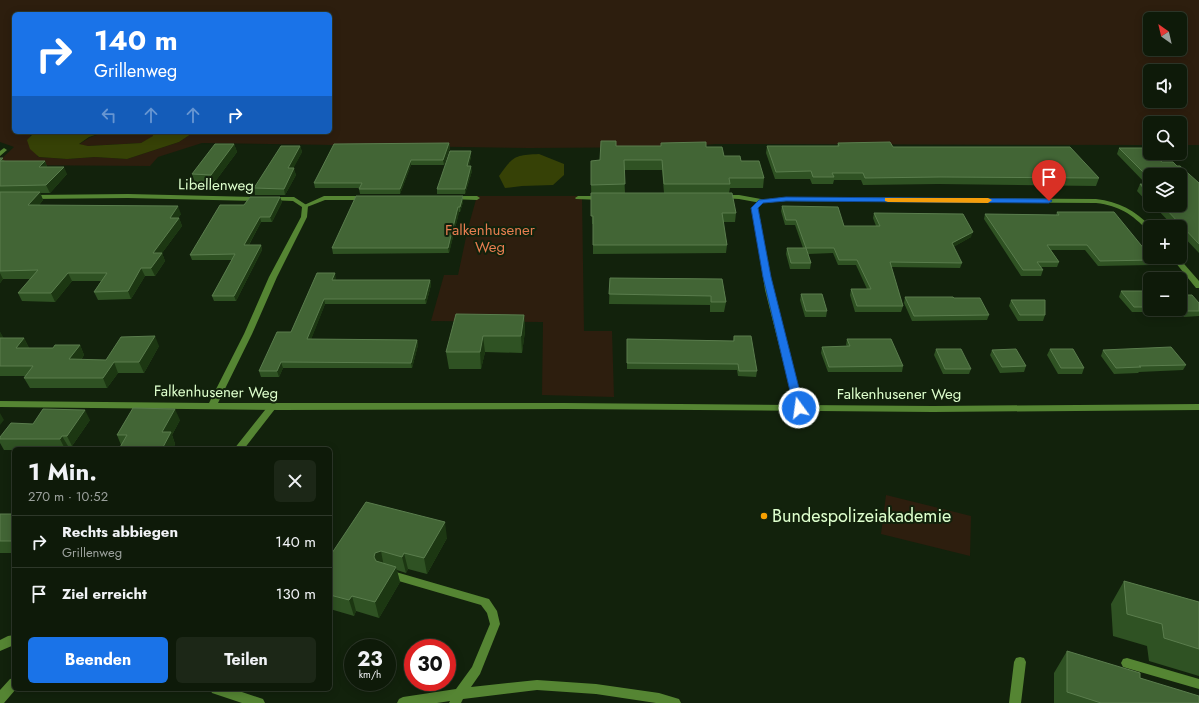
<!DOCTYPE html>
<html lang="de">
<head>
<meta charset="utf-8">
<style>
	body { margin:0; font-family:Jost,sans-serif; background:#1c2717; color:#f1f3f6; height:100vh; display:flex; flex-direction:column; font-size:15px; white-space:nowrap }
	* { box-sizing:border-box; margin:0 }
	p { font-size:13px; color:#9ba19c }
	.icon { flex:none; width:22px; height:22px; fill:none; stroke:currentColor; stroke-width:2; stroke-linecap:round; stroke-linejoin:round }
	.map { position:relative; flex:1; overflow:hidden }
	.drawer { position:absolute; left:12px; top:447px; width:320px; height:244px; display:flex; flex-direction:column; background:#0e1a09; border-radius:6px; box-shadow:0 2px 10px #0003,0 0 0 1px #2e382a }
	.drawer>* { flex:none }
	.guide { position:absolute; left:12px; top:12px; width:320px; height:122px; border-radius:6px; box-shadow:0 2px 10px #0003,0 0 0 1px #2e382a; background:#1a73e8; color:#fff; overflow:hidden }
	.needle { width:26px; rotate:326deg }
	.tools { position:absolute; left:1143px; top:12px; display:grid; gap:8px }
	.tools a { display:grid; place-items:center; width:44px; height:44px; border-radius:6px; background:#0e1a09; box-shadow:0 2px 10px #0003,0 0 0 1px #2e382a; font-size:20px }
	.speed { position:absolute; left:344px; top:639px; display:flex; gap:8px; font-size:20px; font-weight:700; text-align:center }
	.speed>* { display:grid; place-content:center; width:52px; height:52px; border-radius:50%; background:#0e1a09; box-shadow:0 2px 10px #0003,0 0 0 1px #2e382a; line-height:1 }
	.speed small { font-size:10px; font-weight:400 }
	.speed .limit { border:6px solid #d22; background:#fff; color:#111 }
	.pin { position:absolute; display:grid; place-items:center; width:34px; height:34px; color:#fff; margin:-41px -17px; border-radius:50% 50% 50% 0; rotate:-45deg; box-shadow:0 0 4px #0007 }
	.pin .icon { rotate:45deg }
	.me { position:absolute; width:44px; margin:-22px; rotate:346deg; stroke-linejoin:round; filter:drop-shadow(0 0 3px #0008) }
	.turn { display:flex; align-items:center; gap:14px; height:84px; padding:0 16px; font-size:18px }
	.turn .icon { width:52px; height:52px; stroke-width:2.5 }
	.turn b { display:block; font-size:28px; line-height:34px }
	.lanes { display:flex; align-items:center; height:38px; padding:0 16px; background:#0003; justify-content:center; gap:20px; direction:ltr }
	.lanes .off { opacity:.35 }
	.round { display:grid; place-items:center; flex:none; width:42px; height:42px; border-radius:6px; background:#1c2717 }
	.head { display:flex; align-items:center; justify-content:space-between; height:68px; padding:0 16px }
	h1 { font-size:24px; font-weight:700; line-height:30px }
	.action { display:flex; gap:8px; margin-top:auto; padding:8px 16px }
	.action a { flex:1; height:46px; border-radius:6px; background:#1a73e8; color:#fff; font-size:16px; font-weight:700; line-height:46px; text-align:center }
	.action a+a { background:#1c2717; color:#f1f3f6 }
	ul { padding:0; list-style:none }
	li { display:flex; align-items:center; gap:12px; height:52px; padding:0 16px; border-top:1px solid #2e382a }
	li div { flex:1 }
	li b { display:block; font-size:15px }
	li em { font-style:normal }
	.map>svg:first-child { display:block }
	.green { fill:#2d1e0e; fill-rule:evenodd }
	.water { fill:#364106 }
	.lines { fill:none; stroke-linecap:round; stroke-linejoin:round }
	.service { fill:#558533; fill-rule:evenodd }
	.minor { fill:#558533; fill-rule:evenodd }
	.wall { fill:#2f5223; fill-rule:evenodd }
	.shaded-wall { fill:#1c3712 }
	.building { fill:#426535; stroke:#5a7d4d }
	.route { fill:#1a73e8; stroke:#114b97 }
	.slow { fill:#f59e0b }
	.poi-dot { fill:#f8a100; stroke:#12220c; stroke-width:1.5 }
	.labels { text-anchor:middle; stroke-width:4; stroke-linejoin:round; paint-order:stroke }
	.street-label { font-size:15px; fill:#deffcd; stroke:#12220c }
	.park-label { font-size:15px; fill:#e87e51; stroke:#12220c }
	.near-poi-label { font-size:18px; fill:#deffcd; stroke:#12220c; text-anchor:start }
</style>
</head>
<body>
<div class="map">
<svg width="1199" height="703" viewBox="0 0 1199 703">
	<rect width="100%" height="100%" fill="#12220c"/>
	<path class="green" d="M0 0H1199V145H1180V123H1150V145L716 144 678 147 529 148 202 143 158 157 150 166 0 165V160L14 147 0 142ZM14 14H330V132H194L179 142 127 159 95 157 67 159 38 157 30 135 35 132H14ZM1150 19H1180V49H1150ZM1150 71H1180V101H1150Z
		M104 132H146L154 134 153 137 141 143 88 146 78 145 89 138Z
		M477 196H582L584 331H612L614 397 542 395 543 322 431 321 444 275H458L468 228Z
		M886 495 971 516 970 556 881 534Z"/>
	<path class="water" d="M35 132H104L89 137 79 144 88 146 141 143 153 136V134L146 132H194L179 142 127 159 95 157 67 159 39 157 30 149 27 140Z
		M539 154 564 164V175L553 185 522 186 505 188 499 176C513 156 515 155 539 154Z"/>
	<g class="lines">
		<path class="service" d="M723 195H739L761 199 764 201 761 203 739 199 721 198V196Z
			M324 196H364L367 198 364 200H325L307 207H303L302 206Z
			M452 196H477L480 198 477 200 450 199 449 198Z
			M578 196H602L605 198 602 200 576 199 575 198Z
			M272 404 275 405 276 407 275 409 244 449H234L269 405Z
			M389 570 489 599 497 611 500 624 480 674 471 687 537 680 596 684 659 693 679 699 681 703H656L596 694 537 690 463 699 461 703H449L450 701 437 703H397L399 699 403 697 456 689 472 667 490 624 487 613 481 605 385 577 384 574 385 571Z
			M14 635V645L0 651V640L8 636Z
			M1020 657 1024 658 1026 662 1021 703H1009L1014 662 1016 658Z
			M1127 658 1199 679V689L1123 667 1121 663 1123 659Z
			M14 678V689H16L4 703H0V690L10 679Z
			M210 689H233L263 699 265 703H242L212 693Z"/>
		<path class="minor" d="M4 148 7 150 0 156V151Z
			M128 194 259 197 262 199 259 201 128 198 31 199 28 197 31 195Z
			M271 197H294L308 206 307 217 277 277 252 334 218 403H565L794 405 765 290 752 208 759 200 786 197 1096 199C1119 202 1135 210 1151 227L1150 232 1148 231C1132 214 1120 206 1096 203L786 201 763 203 758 208 773 290 803 405 933 406 1199 404V410L933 412 565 409 280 410 0 407V401L209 403 244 334 269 277 301 217 302 207 293 201 269 200 268 199Z
			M1171 257H1178L1199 281V288H1196Z"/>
	</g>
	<path class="wall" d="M449 143 450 148 444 165H411L400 194H360L359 189 360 188H315L314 183Z
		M661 143 706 147 724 156 741 161 764 178 763 188H730L729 193 736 213 735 222H723L727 245 726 253 593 254V224H592L591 185 600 160 616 146H661ZM624 170H662L664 193H625Z
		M838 143 893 147 1099 178 1096 186 938 184 863 185 861 180H834L833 184H812L810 179H775L766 153 767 146H837Z
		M234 144 237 152 214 183H195L192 174Z
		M300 146 302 152 293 168 296 175 285 195H255L254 188Z
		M1119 148 1162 162 1177 166 1199 183V253L1180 233V227H1174L1155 207H1152L1150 205H1180L1150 175V205L1137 191 1140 184 1147 185 1117 154Z
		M471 156 469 166 472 171 465 194H437V189Z
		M0 158 5 161H45L47 167 67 174 50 193H40L43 200 39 205 181 214 178 218H179L182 226 162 253 165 261 155 276H145L131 299 98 300 94 292 101 281H72L55 302 22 301 18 293 31 279H3L0 283Z
		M463 196V202L460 212H459L449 253 333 254 332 248Z
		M280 197 282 202 272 222H261L249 245H261L262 250 236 301H214L212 296 232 260H192L190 255 244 205Z
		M782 206 844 226H876L873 218 874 213 971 237 953 247 962 263 960 268 891 267 903 306 901 312H855L850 295 851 289H867L856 265H838L833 253 808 254 811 263 810 269H790L786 254 787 248H803L795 225H785L781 211Z
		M1057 212 1153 260 1151 265 1098 266 1085 250H1051L1059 262 1057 267H1041L1043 270 1041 276H1021L984 219 985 214 1056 215Z
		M336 278 335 280H430L431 285 426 304H325L311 339 417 340 418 345 412 368H283L279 377H261L259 371Z
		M610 278 722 279 726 302 724 312H710V305L609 304Z
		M1121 291 1150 300V309H1154L1153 312H1132L1119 297Z
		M801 294 827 311 826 317H805L800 300Z
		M1180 295 1199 303V316L1184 317 1177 309H1180Z
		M905 297 954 298 989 315 987 320 912 321 904 303Z
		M1011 300 1045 315 1043 321H1018L1009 306Z
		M524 315 525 331 522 353 485 352 481 369H449L446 352Z
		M0 332 3 338H24L29 348H53L80 345 84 355 81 360H106L159 346 144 373H118L107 388H30L24 378 25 376H0Z
		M734 336 757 371 756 377 738 376 737 370 627 369V339L733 341Z
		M847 339 903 366 902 372H828L821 353 822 347 847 346 846 345Z
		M936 349 971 369 969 374H943L934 355Z
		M1050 349 1084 368 1082 374H1058L1047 355Z
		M992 350 1026 366 1024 372 1000 373 990 355Z
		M1103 350 1186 365 1183 370 1139 372 1138 373 1114 374 1101 356Z
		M90 420 72 446H68L66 449H14V450H4L0 443V437Z
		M180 420 172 435 175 444 173 449H119L121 445 117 435Z
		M0 514H14V553H0Z
		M447 538 427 574 408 569 406 573 397 570 400 582 379 618 356 611 354 616 330 609V553H332Z
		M1124 581 1199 602V676L1149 661 1147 646 1113 636 1111 604Z
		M1067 651 1140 678 1199 703H1054V673Z"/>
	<path class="shaded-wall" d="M449 143 450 148 444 165 443 160Z
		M234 144 237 152 214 183 211 175Z
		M300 146 302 152 290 175 288 168Z
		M471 151V156L468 171 467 166Z
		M411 160V165L400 194V189Z
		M45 161 48 169 39 167Z
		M471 166 472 171 465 194V189Z
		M64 167 67 174 50 193 46 185Z
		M294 168 296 175 285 195 284 189Z
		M40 192 43 200 32 213 28 205Z
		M463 196V202L460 212V207Z
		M280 197 282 202 272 222 270 217Z
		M178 206 181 214 173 226 170 218Z
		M458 207 459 212 449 253 448 248Z
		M260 217 261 222 246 250 244 245Z
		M179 218 182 226 162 253 165 261 155 276 151 268 153 253Z
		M973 232 971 237 950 249 952 243Z
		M261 245 262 250 236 301 234 296Z
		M141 268 145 276 131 299 128 291Z
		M0 273 3 279 0 283Z
		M68 273 72 281 55 302 51 293Z
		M335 273 336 278 333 285 332 280Z
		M430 280 431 285 426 304 425 299Z
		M324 299 325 304 309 345 307 339Z
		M524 315 525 331 522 353 521 336Z
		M0 332 5 340 0 346Z
		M155 336 159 346 144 373 139 362Z
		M483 336 485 352 481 369 480 352Z
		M24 338 29 348H16Z
		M417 340 418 345 412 368 411 363Z
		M80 345 84 355 74 370 69 359Z
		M114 362 118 373 107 388 103 378Z
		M281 362 283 368 279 377 277 371Z
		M175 409 180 420 172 435 175 444 173 449H162V432Z
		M85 410 90 420 72 446 67 436Z
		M0 413 4 420 0 425Z
		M62 436 68 446 66 449H65L60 439Z
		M445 522 447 538 427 574 424 558Z
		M381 551 384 567 379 569 374 557 375 553Z
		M404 553 408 569 406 573 402 557Z
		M396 567 400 582 379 618 375 602Z
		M352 596 356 611 354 616 349 600Z"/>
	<path class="building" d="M601 141H616V146H661V143L706 142V147H722L724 156H740L741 161H759L764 178H729L730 184H664L662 160H624L625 184 591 185V161L600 160Z
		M890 142 893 147H1070L1099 178 940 177 865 178 863 173H832L834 177H813L811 171 776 172 767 146H839L838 143Z
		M449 143 443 160H411L400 189H359L362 183H314L334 144Z
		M215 144H234L211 175 192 174Z
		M281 146H300L288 168H294L284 189 254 188Z
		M1119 148H1142L1147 150 1150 152V153H1151L1162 162H1173L1177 166H1180L1199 183V244L1162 205H1180V175H1150V179Z
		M450 151H471L467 166H471L465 189H437Z
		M0 158H3L0 161H45L39 167H64L46 185 0 186Z
		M1140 184 1150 185V196Z
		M0 192H40L28 205 178 206 170 218H179L153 253H162L151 268H141L128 291 94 292 107 273H68L51 293H18L38 270 0 271Z
		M591 193H732L736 213H722L727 245H593V216H591Z
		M356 196H463L460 207H458L448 248H332Z
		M250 197H280L270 217H260L244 245H261L234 296H212L235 254 190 255 220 205H244Z
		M782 206 838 207 844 226H880L874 213 963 214 973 232 952 243 962 263 890 262 903 306H857L851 289H871L857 260H839L834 248H806L796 220H786Z
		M1057 212H1114L1150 256V257H1151L1153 260 1100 261 1087 245H1047L1059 262H1037L1043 270H1023L985 214 1059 215Z
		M787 248H806L811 263H791Z
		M317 273H335L332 280H430L425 299H324L307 339 417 340 411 363 281 362 277 371H259L277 332H291Z
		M610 278 722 279 726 302H711V296L609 294Z
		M1121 291H1142L1150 300V307H1134Z
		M801 294H822L827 311H806Z
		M1180 295H1192L1199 303V311H1187L1180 303Z
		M905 297H953L954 298H980L989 315 914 316Z
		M1011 300H1045V315H1020Z
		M456 314 524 315 521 336H483L480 352H446Z
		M155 336 139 362H114L103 378H24L33 366H0V338H24L16 348H53L55 345H80L69 359 106 360 121 337Z
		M734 336H751L757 371H739L738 364 627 363V339L734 341Z
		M847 339H891L903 366 829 367 822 347 850 346Z
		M1171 347 1186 365 1139 366 1141 367 1116 368 1103 350Z
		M936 349H961L971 369H945Z
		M1016 349 1026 366 1002 367 992 350Z
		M1050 349H1073L1084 368H1061Z
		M133 408 175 409 162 432H171L162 449H119L127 435H117Z
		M43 409 85 410 67 436H62L60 439H0V437L11 423 33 424Z
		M366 502 445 522 424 558 404 553 402 557 381 551 375 553 374 557 376 561 396 567 375 602 352 596 349 600 330 595V553H332Z
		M0 514H14V541H0Z
		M1124 581 1199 602V649L1164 638 1162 624 1127 614Z
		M1067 651 1140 673V678L1199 696V703H1101L1067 692Z"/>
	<path class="route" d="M786 197 1049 199 1052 201 1049 203 786 201 763 203 758 208 771 277 804 408 799 412 794 408 763 277 751 208 759 200Z"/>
	<path class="slow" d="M885 198H988L992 200 988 203 888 202 885 201Z"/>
	<circle class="poi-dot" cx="764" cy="516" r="4"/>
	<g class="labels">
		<g class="street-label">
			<text transform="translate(216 185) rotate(1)" y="5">Libellenweg</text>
			<text transform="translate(216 392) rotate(1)" y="5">Falkenhusener Weg</text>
			<text x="899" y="399">Falkenhusener Weg</text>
		</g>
		<g class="park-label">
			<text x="490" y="235">Falkenhusener<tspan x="490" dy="17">Weg</tspan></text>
		</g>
		<g class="near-poi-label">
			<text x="772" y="522">Bundespolizeiakademie</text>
		</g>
	</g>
</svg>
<div class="tools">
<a><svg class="needle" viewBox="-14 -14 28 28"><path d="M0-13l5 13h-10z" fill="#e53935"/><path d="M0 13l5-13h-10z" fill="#9ba19c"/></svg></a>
<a><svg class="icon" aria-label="sound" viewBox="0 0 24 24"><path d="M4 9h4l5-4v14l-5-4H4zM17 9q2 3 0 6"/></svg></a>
<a><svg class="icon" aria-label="search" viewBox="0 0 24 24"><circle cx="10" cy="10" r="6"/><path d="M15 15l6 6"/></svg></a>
<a><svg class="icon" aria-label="layers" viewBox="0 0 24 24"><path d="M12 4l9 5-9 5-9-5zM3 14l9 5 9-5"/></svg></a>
<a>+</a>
<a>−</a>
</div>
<div class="speed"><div>23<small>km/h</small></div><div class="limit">30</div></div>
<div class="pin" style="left:1049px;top:201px;background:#d93025"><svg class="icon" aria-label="arrive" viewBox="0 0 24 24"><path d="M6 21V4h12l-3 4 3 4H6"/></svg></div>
<svg class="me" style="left:799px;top:408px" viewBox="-20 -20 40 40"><circle r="17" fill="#1a73e8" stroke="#fff" stroke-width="3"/><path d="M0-11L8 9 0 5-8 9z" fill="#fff"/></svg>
<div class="guide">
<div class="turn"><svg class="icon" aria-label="right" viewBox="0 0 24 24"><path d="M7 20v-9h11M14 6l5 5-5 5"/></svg><div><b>140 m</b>Grillenweg</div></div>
<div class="lanes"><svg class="icon off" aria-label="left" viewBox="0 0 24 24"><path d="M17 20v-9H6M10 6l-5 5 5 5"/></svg><svg class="icon off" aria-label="ahead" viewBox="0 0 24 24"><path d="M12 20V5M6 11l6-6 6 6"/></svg><svg class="icon off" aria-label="ahead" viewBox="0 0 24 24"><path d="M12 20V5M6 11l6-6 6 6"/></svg><svg class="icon" aria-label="right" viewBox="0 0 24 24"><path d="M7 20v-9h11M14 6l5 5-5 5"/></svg></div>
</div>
<section class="drawer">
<div class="head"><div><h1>1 Min.</h1><p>270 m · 10:52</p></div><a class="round"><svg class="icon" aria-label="close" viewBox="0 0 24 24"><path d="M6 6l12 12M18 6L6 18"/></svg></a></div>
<ul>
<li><svg class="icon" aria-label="right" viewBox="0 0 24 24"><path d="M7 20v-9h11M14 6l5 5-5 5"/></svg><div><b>Rechts abbiegen</b><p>Grillenweg</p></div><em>140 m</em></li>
<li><svg class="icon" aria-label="arrive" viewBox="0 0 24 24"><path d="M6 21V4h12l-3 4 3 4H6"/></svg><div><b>Ziel erreicht</b></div><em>130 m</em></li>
</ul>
<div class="action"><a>Beenden</a><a>Teilen</a></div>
</section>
</div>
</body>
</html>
